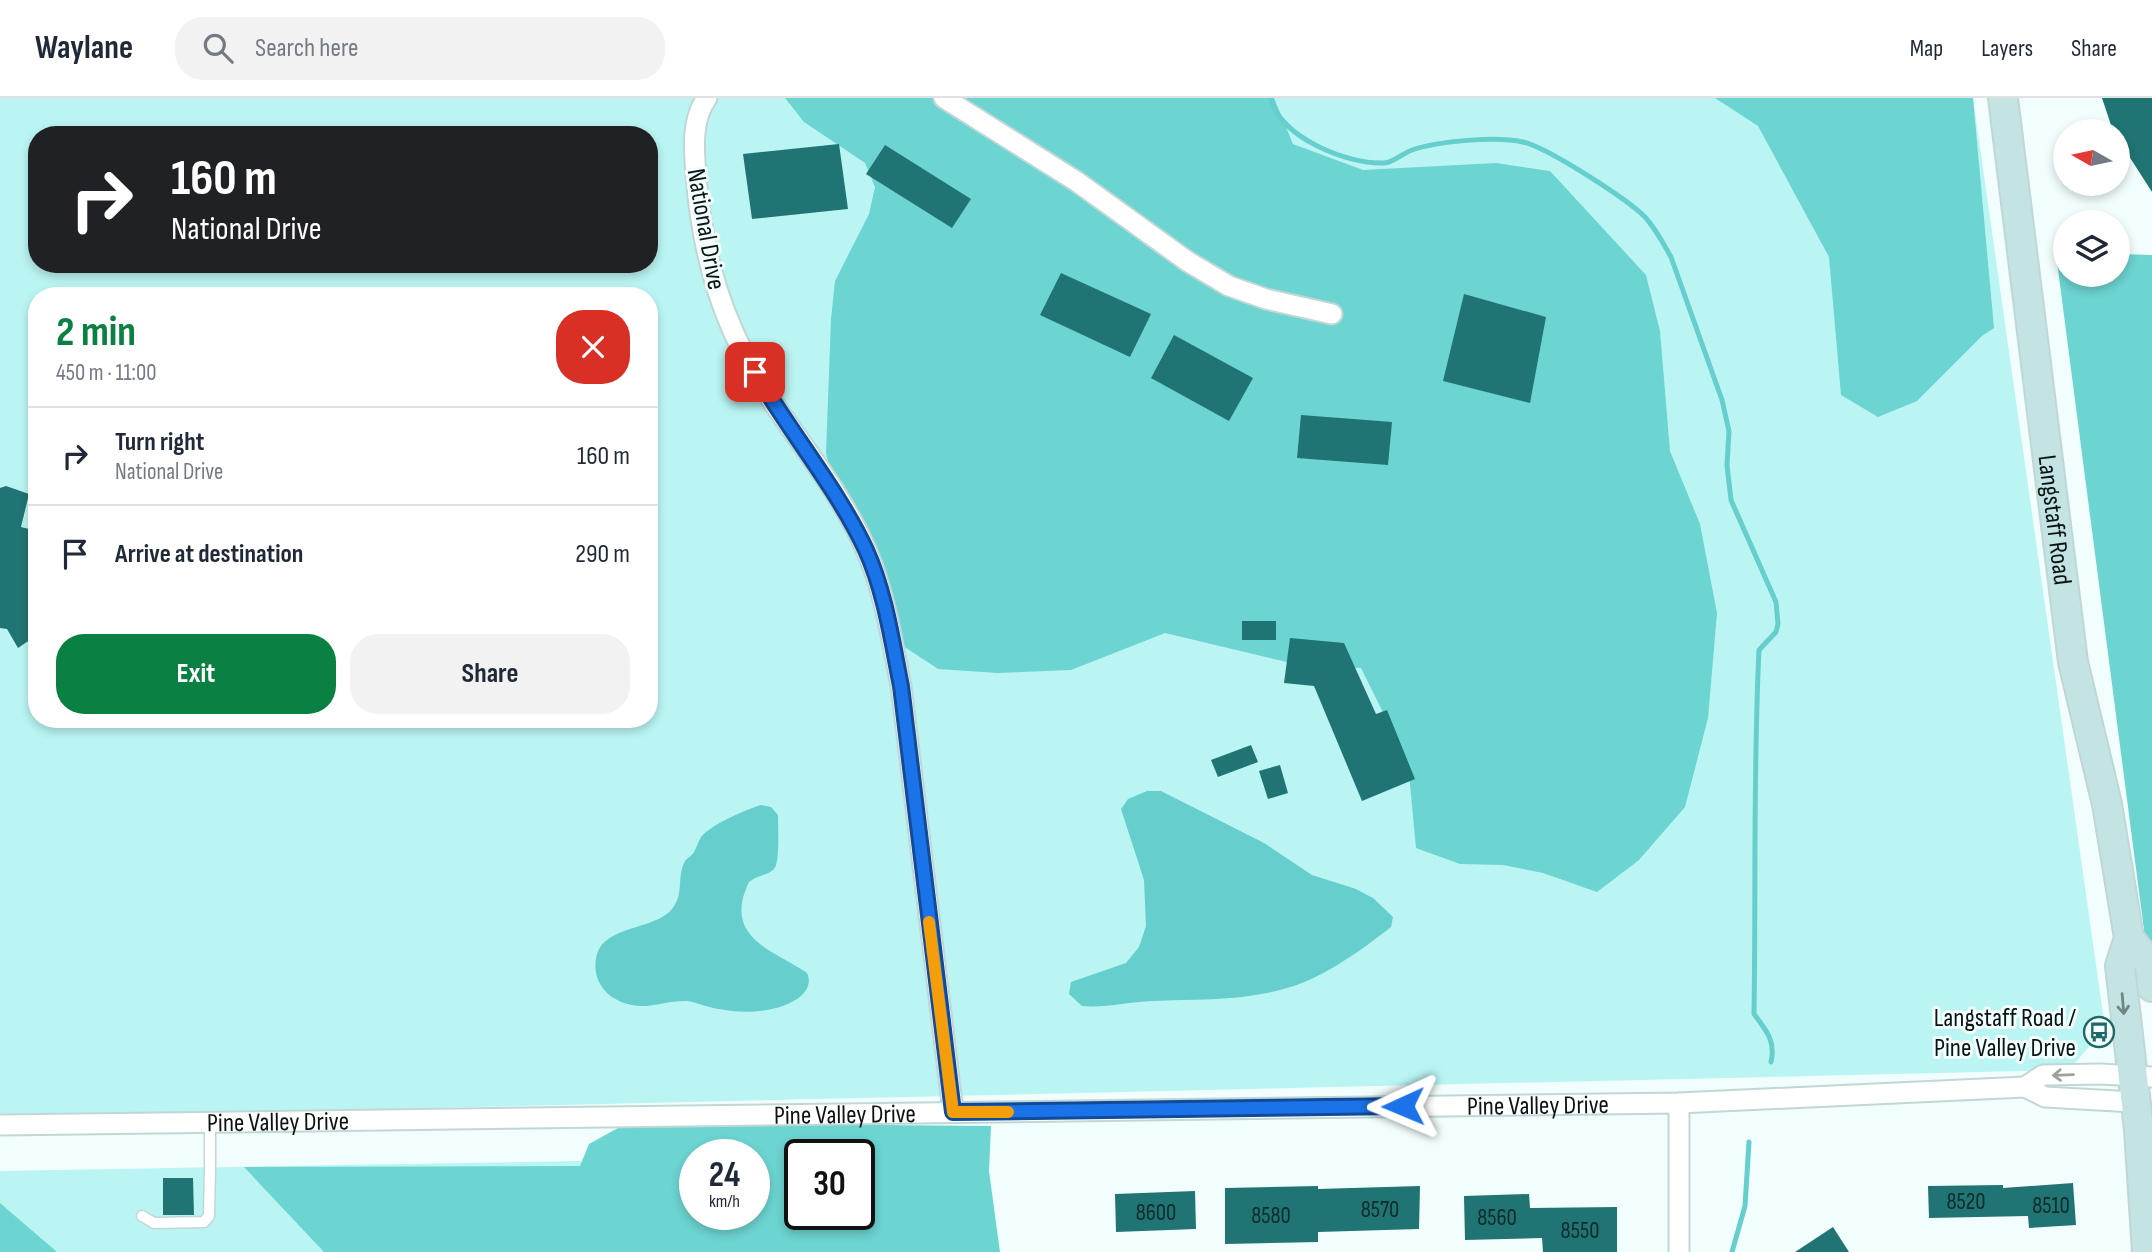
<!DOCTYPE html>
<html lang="en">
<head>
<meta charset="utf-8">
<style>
	body { margin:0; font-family:"Sofia Sans Condensed",sans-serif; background:#f2f2f3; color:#1f2937; height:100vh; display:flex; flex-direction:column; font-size:26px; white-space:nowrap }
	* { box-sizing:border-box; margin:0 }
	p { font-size:23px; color:#747a83 }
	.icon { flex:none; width:38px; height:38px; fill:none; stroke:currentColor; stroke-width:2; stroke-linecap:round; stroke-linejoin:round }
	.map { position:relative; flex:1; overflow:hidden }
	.details { position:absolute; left:28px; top:189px; width:630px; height:441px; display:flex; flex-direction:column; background:#fff; border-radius:28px; box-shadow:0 4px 10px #0003 }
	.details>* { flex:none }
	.guide { position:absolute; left:28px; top:28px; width:630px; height:147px; border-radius:28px; box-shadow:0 4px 10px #0003; background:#202124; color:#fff; overflow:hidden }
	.needle { width:46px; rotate:279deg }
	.buttons { position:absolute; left:2053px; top:21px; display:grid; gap:14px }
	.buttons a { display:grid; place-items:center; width:77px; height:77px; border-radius:50%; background:#fff; box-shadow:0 4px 10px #0003; font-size:35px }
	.speed { position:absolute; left:679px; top:1041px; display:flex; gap:14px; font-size:35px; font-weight:700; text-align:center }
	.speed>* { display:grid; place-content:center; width:91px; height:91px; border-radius:50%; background:#fff; box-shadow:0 4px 10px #0003; line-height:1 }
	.speed small { font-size:18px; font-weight:400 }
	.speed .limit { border:4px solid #111; border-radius:10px; background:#fff; color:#111 }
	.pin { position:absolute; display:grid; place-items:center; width:60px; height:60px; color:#fff; margin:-30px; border-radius:14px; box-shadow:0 4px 10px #0006 }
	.me { position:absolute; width:77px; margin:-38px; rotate:269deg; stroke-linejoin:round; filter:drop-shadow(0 0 5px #0008) }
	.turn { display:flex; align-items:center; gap:24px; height:147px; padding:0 28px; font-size:32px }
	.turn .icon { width:91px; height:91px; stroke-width:2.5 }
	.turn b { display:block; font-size:49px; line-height:60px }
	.round { display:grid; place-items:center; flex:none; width:74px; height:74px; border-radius:28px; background:#f2f2f3 }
	.overview { display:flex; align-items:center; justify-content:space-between; height:119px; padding:0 28px }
	h1 { font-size:42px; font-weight:700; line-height:52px; color:#0b8043 }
	.cta { display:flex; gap:14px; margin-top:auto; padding:14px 28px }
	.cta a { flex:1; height:80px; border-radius:28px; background:#0b8043; color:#fff; font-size:28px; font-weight:700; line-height:80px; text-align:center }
	.cta a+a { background:#f2f2f3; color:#1f2937 }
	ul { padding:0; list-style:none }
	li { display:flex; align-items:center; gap:21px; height:98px; padding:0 28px; border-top:2px solid #e0e1e3 }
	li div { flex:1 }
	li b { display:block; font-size:26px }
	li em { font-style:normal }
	header { display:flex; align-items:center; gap:42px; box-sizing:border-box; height:98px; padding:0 35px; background:#fff; border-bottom:2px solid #e0e1e3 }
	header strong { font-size:33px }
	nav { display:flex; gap:38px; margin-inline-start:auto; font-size:24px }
	.search { width:490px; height:63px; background:#f2f2f3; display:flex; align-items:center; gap:18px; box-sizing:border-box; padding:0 24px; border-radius:28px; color:#747a83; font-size:26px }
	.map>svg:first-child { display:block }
	.green { fill:#baf5f3; fill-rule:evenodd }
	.forest { fill:#6cd4d1; fill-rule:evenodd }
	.water { fill:#66cecc }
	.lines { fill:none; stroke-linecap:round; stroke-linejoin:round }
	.stream { stroke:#66cecc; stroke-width:5 }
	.building { fill:#207473 }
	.lane-casing { stroke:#c1d7d6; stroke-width:13 }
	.street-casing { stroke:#c1d7d6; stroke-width:23 }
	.secondary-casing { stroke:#c1d7d6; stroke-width:32 }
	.lane { stroke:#fff; stroke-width:10 }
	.street { stroke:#fff; stroke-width:19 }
	.secondary { stroke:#c3e4e3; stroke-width:28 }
	.oneway { stroke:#708685 }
	.oneway2 { stroke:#9da1a1 }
	.route-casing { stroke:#114b97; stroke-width:18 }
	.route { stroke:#1a73e8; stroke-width:12 }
	.slow { stroke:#f59e0b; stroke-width:12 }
	.labels { text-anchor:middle; stroke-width:6; stroke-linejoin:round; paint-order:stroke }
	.number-label { font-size:23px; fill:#102b2b }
	.street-label { font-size:26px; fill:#0b1313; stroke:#f1fefd }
	.poi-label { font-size:26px; fill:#0b1313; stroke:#f1fefd; text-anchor:end }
</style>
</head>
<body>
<header>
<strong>Waylane</strong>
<div class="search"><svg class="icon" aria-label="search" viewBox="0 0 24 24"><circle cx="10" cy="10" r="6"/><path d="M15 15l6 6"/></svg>Search here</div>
<nav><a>Map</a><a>Layers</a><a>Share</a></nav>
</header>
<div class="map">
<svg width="2152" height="1154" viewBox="0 0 2152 1154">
	<rect width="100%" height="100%" fill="#f1fefd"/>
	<path class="green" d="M0 0H1973L2105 930 2069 972 0 1020ZM37 37H649V166H37ZM37 198H649V621H37Z
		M695 1061V1116H859L992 1154H0V1073Z"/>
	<path class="forest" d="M785 0H1274L1293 46 1363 72 1496 65 1550 73 1646 177 1660 233 1670 353 1700 426 1717 515 1708 620 1685 709 1639 762 1597 794 1543 775 1503 767 1460 766 1416 750 1408 665 1361 570 1299 567 1165 535 1071 572 997 575 938 571 888 538 862 449 835 397 826 355 831 221 835 183 869 116 875 89 865 65 804 24Z
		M1715 0H1973L1994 230 1982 238 1917 303 1878 319 1841 297 1829 159 1758 28Z
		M2056 156H2065V177H2118V156L2152 157V860L2147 855Z
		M627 1025 991 1028 989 1073 1000 1154H324L244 1069 580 1068 589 1046ZM695 1057H754V1116H695ZM800 1057H859V1116H800Z
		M0 1105 57 1154H0Z"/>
	<path class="water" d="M1147 693H1161L1264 745 1312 777 1356 791 1373 800 1393 819 1391 829C1359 854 1319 883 1280 892 1238 903 1194 901 1152 903 1128 904 1106 910 1082 908L1069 896 1071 884 1126 865 1139 849 1146 828 1144 782 1121 711 1128 701Z
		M761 707 771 709 778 717C778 728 780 766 774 771 767 778 757 777 749 784 722 840 773 852 807 875 811 883 808 892 801 898 781 915 743 916 719 911 709 910 699 905 688 903 672 902 657 908 641 908 612 907 589 886 597 856 606 827 655 832 672 811 684 797 677 780 684 765 686 760 692 758 694 754 697 749 698 744 701 739 712 726 745 712 761 707Z"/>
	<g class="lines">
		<path class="stream" d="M1271 0C1278 39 1349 67 1384 65 1393 65 1403 55 1412 52 1439 43 1496 38 1523 44 1547 49 1627 101 1645 119 1656 131 1663 145 1671 159L1722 302 1729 333 1727 367 1731 402 1776 504 1778 526 1776 534 1759 552C1753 673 1756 795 1754 916 1766 932 1776 943 1771 964
			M1732 1154 1745 1108 1749 1044"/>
	</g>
	<path class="building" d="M2102 0H2152V94L2118 41V33H2113Z
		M839 46 848 111 752 121 743 56Z
		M885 47 971 101 952 130 866 76Z
		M1061 175 1151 216 1130 259 1040 217Z
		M1464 196 1546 219 1530 305 1443 283Z
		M1174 237 1253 280 1229 323 1151 280Z
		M1301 317 1392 324 1388 367 1297 360Z
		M6 388 29 396 21 429 37 433V537L18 550 7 531 0 530V390Z
		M1242 523H1276V542H1242Z
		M1290 540 1344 545 1376 616 1387 612 1415 681 1362 703 1314 588 1284 585Z
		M1251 647 1258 664 1218 679 1211 662Z
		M1280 667 1288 695 1268 701 1259 673Z
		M163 1080H193L194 1117H163Z
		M2073 1085 2076 1127 2029 1130 2028 1118 1929 1120 1928 1088 2003 1087V1090Z
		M1318 1088V1091L1420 1088 1419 1131 1318 1134V1144L1225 1146V1090Z
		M1195 1093 1196 1131 1116 1134 1115 1096Z
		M1529 1096 1530 1110 1617 1109V1154H1543L1542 1140 1465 1142 1464 1098Z
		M1833 1129 1849 1154H1795Z"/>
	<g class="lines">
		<g class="lane-casing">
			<path id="lane" d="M210 1025V1067
				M142 1118 154 1125 204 1124 209 1118 210 1070"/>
		</g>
		<g class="street-casing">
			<g id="street">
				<path d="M707 0C691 21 694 53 696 77 702 158 723 229 768 297 802 348 842 396 867 454 885 496 892 543 901 588L953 1014"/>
				<path d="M944 0 1076 83 1187 163 1229 188 1266 201 1332 216"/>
				<path d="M2025 989 2043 977 2101 976 2152 979"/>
				<path id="s1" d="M0 1027 1679 1005 2025 989 2045 999 2134 1004"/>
				<path d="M1679 1154V1005"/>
			</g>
		</g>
		<g class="secondary-casing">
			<g id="secondary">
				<path id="s2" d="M2003 0 2073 564 2107 706 2129 840 2120 868 2139 1032 2147 1154"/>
				<path d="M2129 840 2150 866 2152 889"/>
			</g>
		</g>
		<use href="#lane" class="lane"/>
		<use href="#street" class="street"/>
		<use href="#secondary" class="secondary"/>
	</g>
	<defs><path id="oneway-shaft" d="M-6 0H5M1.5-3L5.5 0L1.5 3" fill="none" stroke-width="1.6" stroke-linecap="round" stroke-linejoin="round" transform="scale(1.75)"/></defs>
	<use class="oneway" href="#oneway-shaft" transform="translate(2123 906) rotate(85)"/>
	<use class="oneway2" href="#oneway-shaft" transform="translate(2063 977) rotate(178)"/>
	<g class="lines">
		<g class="route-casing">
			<path id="route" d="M755 274C790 335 836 388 866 452 885 494 892 543 901 588L953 1014 1403 1008"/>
		</g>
		<use href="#route" class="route"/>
		<path class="slow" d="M929 824 953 1014H1008"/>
	</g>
	<defs>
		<g id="bus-ring" transform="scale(1.575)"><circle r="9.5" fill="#f1fefd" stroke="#1d6968" stroke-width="1.5"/><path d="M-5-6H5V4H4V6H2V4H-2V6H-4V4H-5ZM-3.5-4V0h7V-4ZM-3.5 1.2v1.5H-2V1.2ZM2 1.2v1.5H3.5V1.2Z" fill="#1d6968"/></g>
	</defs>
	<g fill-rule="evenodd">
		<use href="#bus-ring" x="2099" y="934"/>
	</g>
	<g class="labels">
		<g class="number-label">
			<text x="1966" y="1111">8520</text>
			<text x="2051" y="1115">8510</text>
			<text x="1380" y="1119">8570</text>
			<text x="1156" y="1122">8600</text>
			<text x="1271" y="1125">8580</text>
			<text x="1497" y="1127">8560</text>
			<text x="1580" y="1140">8550</text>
		</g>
		<g class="street-label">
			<text transform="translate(707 131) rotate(80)" y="9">National Drive</text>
			<text dy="9" stroke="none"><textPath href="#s2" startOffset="425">Langstaff Road</textPath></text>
			<text dy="9" stroke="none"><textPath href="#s1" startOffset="1538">Pine Valley Drive</textPath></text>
			<text dy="9" stroke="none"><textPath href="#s1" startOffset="845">Pine Valley Drive</textPath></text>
			<text dy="9" stroke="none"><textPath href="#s1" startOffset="278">Pine Valley Drive</textPath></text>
		</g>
		<g class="poi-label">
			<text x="2076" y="928">Langstaff Road /<tspan x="2076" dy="30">Pine Valley Drive</tspan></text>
		</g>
	</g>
</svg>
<div class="buttons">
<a><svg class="needle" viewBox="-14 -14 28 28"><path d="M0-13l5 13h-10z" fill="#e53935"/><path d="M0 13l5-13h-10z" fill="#747a83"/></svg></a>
<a><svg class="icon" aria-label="layers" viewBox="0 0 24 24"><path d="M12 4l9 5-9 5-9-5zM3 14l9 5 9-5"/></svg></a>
</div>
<div class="speed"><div>24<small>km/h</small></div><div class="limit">30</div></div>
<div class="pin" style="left:755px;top:274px;background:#d93025"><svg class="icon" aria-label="arrive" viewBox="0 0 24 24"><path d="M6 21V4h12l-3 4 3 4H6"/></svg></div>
<svg class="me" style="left:1403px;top:1008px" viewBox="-20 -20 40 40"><path d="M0-17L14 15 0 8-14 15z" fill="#1a73e8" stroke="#fff" stroke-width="4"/></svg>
<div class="guide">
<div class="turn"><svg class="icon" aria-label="right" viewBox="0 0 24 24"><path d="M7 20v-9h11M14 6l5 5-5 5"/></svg><div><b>160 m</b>National Drive</div></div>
</div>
<section class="details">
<div class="overview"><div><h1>2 min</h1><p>450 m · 11:00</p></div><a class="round" style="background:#d93025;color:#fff"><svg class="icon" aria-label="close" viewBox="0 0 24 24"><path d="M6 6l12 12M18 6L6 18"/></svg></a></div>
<ul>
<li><svg class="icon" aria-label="right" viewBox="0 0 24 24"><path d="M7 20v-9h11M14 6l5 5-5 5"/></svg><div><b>Turn right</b><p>National Drive</p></div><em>160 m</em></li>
<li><svg class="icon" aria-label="arrive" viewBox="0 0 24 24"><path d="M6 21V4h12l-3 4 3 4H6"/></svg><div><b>Arrive at destination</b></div><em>290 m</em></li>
</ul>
<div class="cta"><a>Exit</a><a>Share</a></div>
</section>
</div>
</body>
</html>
